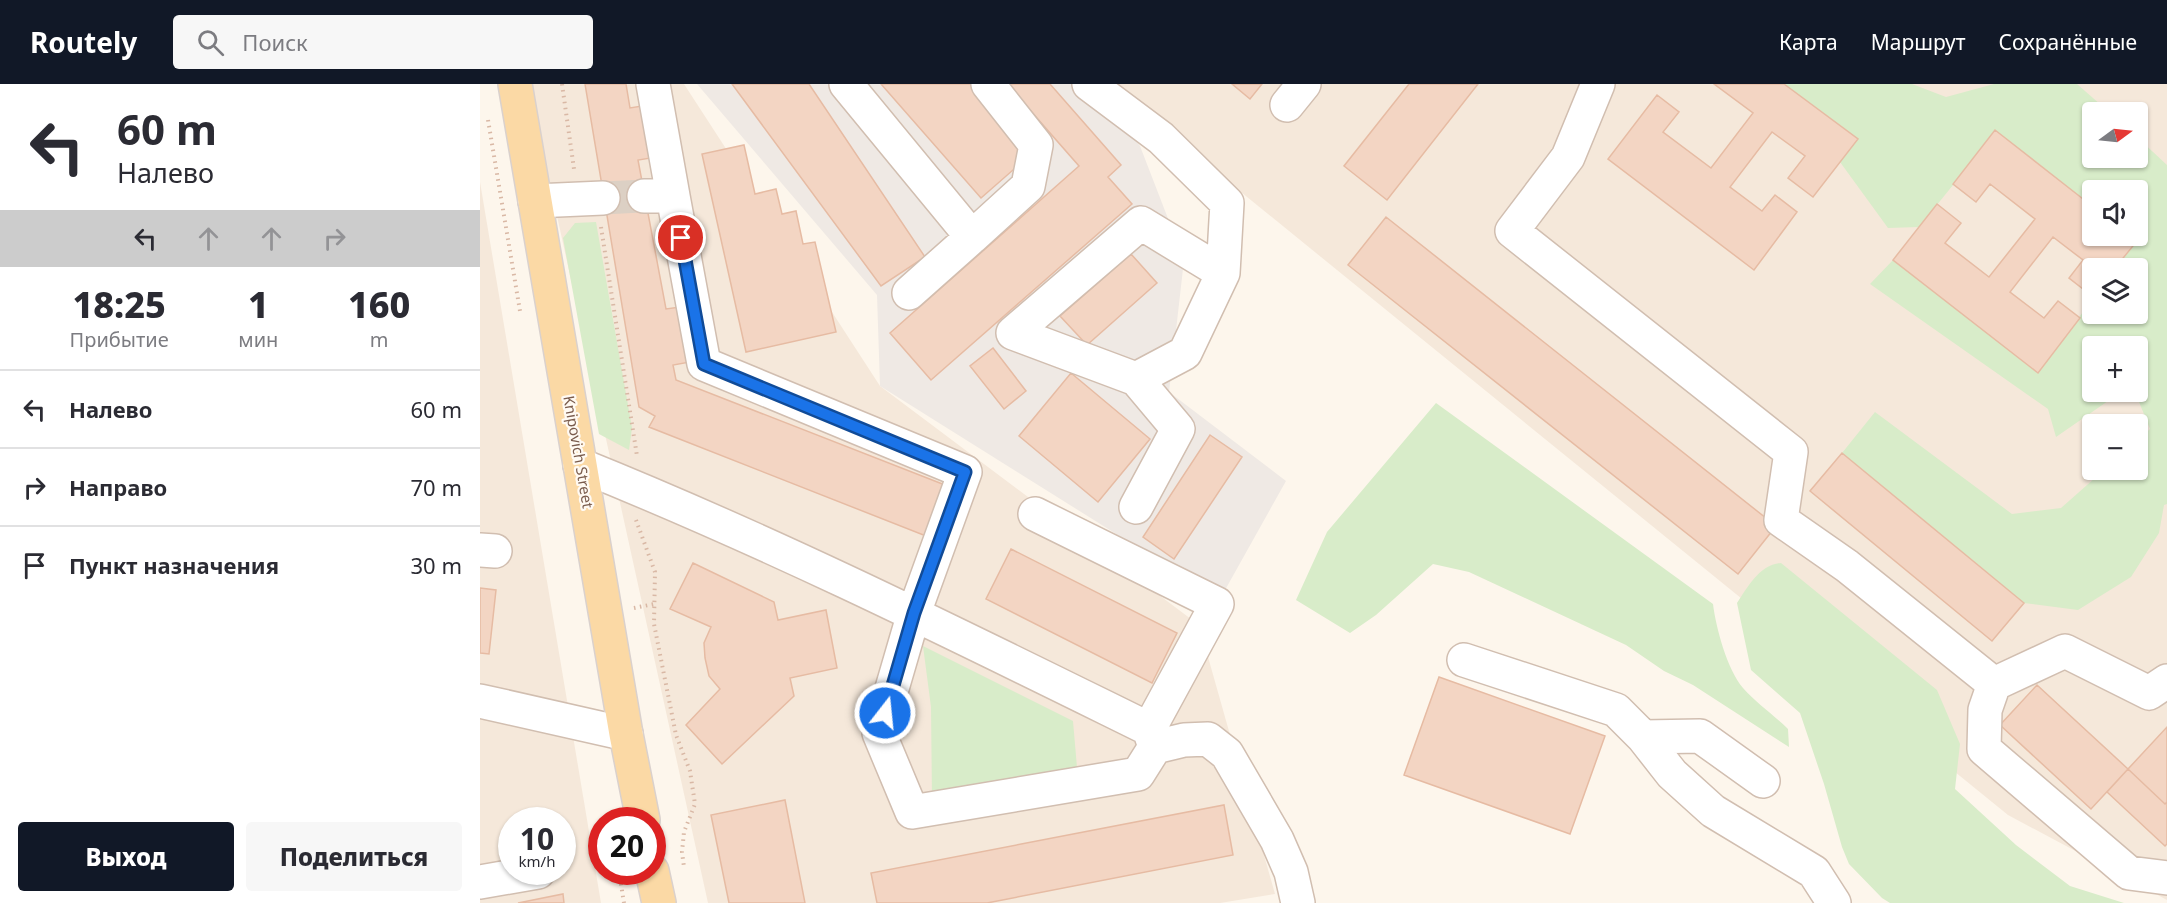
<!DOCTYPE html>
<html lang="ru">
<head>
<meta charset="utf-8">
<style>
	body { margin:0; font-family:"Noto Sans",sans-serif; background:#f7f7f7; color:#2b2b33; height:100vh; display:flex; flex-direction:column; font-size:22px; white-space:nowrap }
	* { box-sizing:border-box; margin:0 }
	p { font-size:20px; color:#7c7c81 }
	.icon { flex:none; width:33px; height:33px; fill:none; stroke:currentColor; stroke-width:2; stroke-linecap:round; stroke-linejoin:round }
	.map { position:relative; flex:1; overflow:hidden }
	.side { display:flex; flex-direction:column; background:#fff; width:480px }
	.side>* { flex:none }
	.top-card { background:#fff; color:#2b2b33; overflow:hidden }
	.needle { width:39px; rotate:75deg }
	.buttons { position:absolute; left:1602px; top:18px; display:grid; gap:12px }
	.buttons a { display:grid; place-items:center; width:66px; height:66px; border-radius:6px; background:#fff; box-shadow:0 2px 4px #0004; font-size:30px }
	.speed { position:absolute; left:18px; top:723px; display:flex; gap:12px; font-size:30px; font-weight:700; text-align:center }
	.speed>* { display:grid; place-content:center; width:78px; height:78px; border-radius:50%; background:#fff; box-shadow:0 2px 4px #0004; line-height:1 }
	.speed small { font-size:15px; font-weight:400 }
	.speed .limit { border:9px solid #d22; background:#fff; color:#111 }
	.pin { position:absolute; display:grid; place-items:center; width:51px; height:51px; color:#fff; margin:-26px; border:3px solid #fff; border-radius:50%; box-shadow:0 2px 6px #0007 }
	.me { position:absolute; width:66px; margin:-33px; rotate:16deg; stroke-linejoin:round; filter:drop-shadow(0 0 4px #0008) }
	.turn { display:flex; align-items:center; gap:21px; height:126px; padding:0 18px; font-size:27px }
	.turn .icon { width:78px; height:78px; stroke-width:2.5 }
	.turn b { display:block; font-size:42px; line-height:51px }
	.lanes { display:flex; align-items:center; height:57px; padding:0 18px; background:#0003; justify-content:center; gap:30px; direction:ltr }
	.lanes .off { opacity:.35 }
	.eta { display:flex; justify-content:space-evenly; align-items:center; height:102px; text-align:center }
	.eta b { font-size:36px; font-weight:800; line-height:42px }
	.action { display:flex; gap:12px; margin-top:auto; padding:12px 18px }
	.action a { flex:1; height:69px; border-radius:6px; background:#111827; color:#fff; font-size:24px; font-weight:800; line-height:69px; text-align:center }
	.action a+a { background:#f7f7f7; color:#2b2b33 }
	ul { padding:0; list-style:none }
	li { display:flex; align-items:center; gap:18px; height:78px; padding:0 18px; border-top:2px solid #e1e1e2 }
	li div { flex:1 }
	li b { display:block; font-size:22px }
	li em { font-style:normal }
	header { display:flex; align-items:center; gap:36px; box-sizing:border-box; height:84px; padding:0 30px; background:#111827; color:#fff }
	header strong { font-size:28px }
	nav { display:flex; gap:33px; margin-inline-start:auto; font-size:21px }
	.search { width:420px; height:54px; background:#f7f7f7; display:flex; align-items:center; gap:15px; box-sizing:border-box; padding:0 21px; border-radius:6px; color:#7c7c81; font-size:22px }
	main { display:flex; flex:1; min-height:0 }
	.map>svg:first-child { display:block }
	.residential { fill:#f5e8da; fill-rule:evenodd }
	.industrial { fill:#efe9e4 }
	.green { fill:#d8ecc9 }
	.building { fill:#f3d5c3; stroke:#e6bba3; stroke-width:1.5 }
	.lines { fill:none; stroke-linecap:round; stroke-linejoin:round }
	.minor-tunnel { stroke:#dcd0c4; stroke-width:33; stroke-dasharray:33 16; stroke-linecap:butt }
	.minor-casing { stroke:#d1beb0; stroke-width:36 }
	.major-casing { stroke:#dad1cd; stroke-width:36 }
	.path { stroke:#d9b8a5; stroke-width:4; stroke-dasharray:1.5 4.5; stroke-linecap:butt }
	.minor { stroke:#fff; stroke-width:33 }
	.major { stroke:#fbd9a5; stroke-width:33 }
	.route-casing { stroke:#114b97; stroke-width:15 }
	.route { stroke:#1a73e8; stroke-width:10 }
	.labels { text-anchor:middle; stroke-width:4.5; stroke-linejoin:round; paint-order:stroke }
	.street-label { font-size:15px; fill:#7a5c4d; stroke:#fffaf3 }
</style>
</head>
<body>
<header>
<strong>Routely</strong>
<div class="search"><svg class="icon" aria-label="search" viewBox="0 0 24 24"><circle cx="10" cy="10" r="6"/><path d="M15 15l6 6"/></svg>Поиск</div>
<nav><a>Карта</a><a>Маршрут</a><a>Сохранённые</a></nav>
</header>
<main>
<section class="side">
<div class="top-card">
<div class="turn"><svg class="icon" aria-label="left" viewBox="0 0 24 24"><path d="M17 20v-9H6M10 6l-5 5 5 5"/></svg><div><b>60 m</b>Налево</div></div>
<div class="lanes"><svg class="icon" aria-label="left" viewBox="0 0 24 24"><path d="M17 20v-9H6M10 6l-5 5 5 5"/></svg><svg class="icon off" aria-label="ahead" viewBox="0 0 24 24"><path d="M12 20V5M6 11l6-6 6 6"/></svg><svg class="icon off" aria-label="ahead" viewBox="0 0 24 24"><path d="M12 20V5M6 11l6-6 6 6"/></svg><svg class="icon off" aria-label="right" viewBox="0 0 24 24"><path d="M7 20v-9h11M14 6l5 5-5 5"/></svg></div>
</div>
<div class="eta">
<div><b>18:25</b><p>Прибытие</p></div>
<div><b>1</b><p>мин</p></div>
<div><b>160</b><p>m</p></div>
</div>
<ul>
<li><svg class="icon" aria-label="left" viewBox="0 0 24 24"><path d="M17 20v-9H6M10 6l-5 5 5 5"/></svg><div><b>Налево</b></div><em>60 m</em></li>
<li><svg class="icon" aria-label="right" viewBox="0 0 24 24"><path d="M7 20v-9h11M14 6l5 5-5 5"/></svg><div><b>Направо</b></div><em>70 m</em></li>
<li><svg class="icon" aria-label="arrive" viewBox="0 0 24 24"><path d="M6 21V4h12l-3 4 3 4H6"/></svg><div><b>Пункт назначения</b></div><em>30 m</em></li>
</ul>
<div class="action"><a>Выход</a><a>Поделиться</a></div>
</section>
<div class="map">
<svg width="1687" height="819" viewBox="0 0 1687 819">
	<rect width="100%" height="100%" fill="#fdf6ec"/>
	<path class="residential" d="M48 0H204L400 302 719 541 795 810 740 819H228Z
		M628 0H1687V816L1528 731ZM1612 28H1658V74H1612ZM1612 106H1658V152H1612ZM1612 184H1658V230H1612ZM1612 262H1658V308H1612ZM1612 340H1658V386H1612Z
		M0 98 121 819H0ZM32 736H82V788H32Z"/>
	<path class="industrial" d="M217 0H611L660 62 704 176 689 308 806 397 740 515 400 302 397 211Z"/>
	<path class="green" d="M1304 0H1432L1466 13 1514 0H1597L1629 28H1612V74H1658V54L1687 81V420L1684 421 1679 449 1651 493 1598 526 1544 519 1362 369 1395 328 1532 430 1581 424 1624 386H1658V356L1670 345 1655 308H1658V262H1612V308H1641L1576 353 1568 325 1390 200 1413 176 1558 288 1612 216V230H1658V184H1636L1657 157 1650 152H1658V106H1612V122L1516 48 1439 143 1408 144 1360 78 1377 54Z
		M116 138 152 344 149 366 119 350 83 154 95 139Z
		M956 319 1233 520C1236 544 1247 585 1263 604 1276 619 1294 631 1308 645L1309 663 1213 601 1184 587 1146 561 989 488 953 480 896 531 870 549 816 516 847 448Z
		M1301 479 1457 606 1480 660 1475 705 1536 761 1590 802 1644 819H1410L1402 814 1369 780 1362 763 1344 700 1320 629 1271 586 1257 519C1268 503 1279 481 1301 479Z
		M443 562 593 637 598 695 452 716 451 623Z"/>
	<path class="building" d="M105 0H146L150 24 168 21 177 73 158 76 186 225 200 223 210 278 193 281 196 296 465 401 446 452 169 343 175 332 159 323Z
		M252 0H329L445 173 401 202Z
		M401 0H491L549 72 501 114Z
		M527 0H570L641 81 628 93 652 120 451 296 410 249 599 82Z
		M752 0H782L770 15Z
		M929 0H998L907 116 864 82Z
		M1234 0H1304L1378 55 1333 113 1308 94 1325 72 1292 48 1250 103 1282 127 1295 111 1317 128 1274 186 1128 75 1177 11 1199 28 1183 48 1231 84 1273 29Z
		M1515 46 1612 122V152H1650L1657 157 1635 184H1612V212L1589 194 1603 176 1573 153 1530 208 1564 234 1578 217 1600 234 1558 289 1413 176 1457 120 1481 139 1465 159 1509 193 1555 135 1510 100 1496 118 1473 100Z
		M264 61 275 110 296 105 302 130 316 127 323 160 335 158 356 248 266 268 222 70Z
		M906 133 1296 442 1258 490 868 181Z
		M651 170 677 199 607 261 580 232Z
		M513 264 546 307 524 325 490 282Z
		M591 289 670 355 618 418 539 352Z
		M730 351 762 373 694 475 663 453Z
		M1362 369 1544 519 1512 557 1330 407Z
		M531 465 697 549 672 599 506 515Z
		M213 479 294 518 298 536 346 526 357 584 310 594 314 612 242 680 206 641 240 605 229 592 225 574 224 559 231 543 190 525Z
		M0 504 16 506 9 570 0 569Z
		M959 593 1125 652 1090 750 924 691Z
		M1557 601 1648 685 1611 725 1520 641Z
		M1687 643V718L1685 720 1648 685Z
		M1648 685 1685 720 1687 718V760L1685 762 1627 708Z
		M305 716 325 819H249L231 731Z
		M744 721 753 771 507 819H397L391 789Z
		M83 810 84 819H38Z"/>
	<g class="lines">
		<path class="minor-tunnel" d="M123 114 164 112"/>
		<g class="minor-casing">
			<path id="minor" d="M173 0 193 112
				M366 0 492 153 429 209
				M609 0 681 54 747 119 743 189 705 269 656 295 533 249 661 139 743 189
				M1118 0 1088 73 1032 147 1311 368 1301 436 1367 482 1514 600 1505 626 1504 665 1649 789 1687 794
				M807 21 824 0
				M55 117 123 114
				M492 153 548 102 556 61 508 0
				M656 295 698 345 656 423
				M100 381C294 459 482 553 669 645L675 663 658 690 432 728 399 649 434 529 485 388 224 280 193 112H164
				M555 430 737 520 669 645
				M0 466 15 467
				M984 576 1136 626 1163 653 1192 690 1233 727 1334 788 1354 819
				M1514 600 1585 567 1669 609 1687 597
				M0 617 146 650
				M1163 653 1220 652 1283 697
				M675 663 704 656 728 655 747 670 797 756 811 788 818 819
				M0 798 58 788"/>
		</g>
		<g class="major-casing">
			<path id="major" d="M35 0 146 650 163 736
				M172 787 179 819"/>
		</g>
		<path class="path" d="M82 0 94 85
			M8 36 40 227
			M121 143 157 372
			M156 436 175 488 174 540 196 651 210 687 215 720 204 748 202 768 204 783
			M154 524 174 520
			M139 788 144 819"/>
		<use href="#minor" class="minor"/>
		<use href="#major" class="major"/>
	</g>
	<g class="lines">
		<g class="route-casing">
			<path id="route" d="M201 154 224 280 485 388 434 529 405 629"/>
		</g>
		<use href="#route" class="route"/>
	</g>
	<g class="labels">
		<g class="street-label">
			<text transform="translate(98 368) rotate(80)" y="5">Knipovich Street</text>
		</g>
	</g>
</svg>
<div class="buttons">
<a><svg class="needle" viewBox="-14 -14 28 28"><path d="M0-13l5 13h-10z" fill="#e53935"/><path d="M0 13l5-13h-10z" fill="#7c7c81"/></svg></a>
<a><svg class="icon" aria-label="sound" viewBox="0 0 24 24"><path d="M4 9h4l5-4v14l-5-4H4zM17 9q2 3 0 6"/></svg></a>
<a><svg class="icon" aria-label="layers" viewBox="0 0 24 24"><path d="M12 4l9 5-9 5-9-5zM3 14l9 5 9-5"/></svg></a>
<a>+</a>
<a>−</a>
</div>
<div class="speed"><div>10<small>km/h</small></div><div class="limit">20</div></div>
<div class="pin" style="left:201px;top:154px;background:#d93025"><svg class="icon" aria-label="arrive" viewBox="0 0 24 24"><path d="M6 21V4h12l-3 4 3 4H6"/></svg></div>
<svg class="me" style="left:405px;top:629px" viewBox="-20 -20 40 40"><circle r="17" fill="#1a73e8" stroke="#fff" stroke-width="3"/><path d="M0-11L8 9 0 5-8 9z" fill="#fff"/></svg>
</div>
</main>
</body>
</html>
